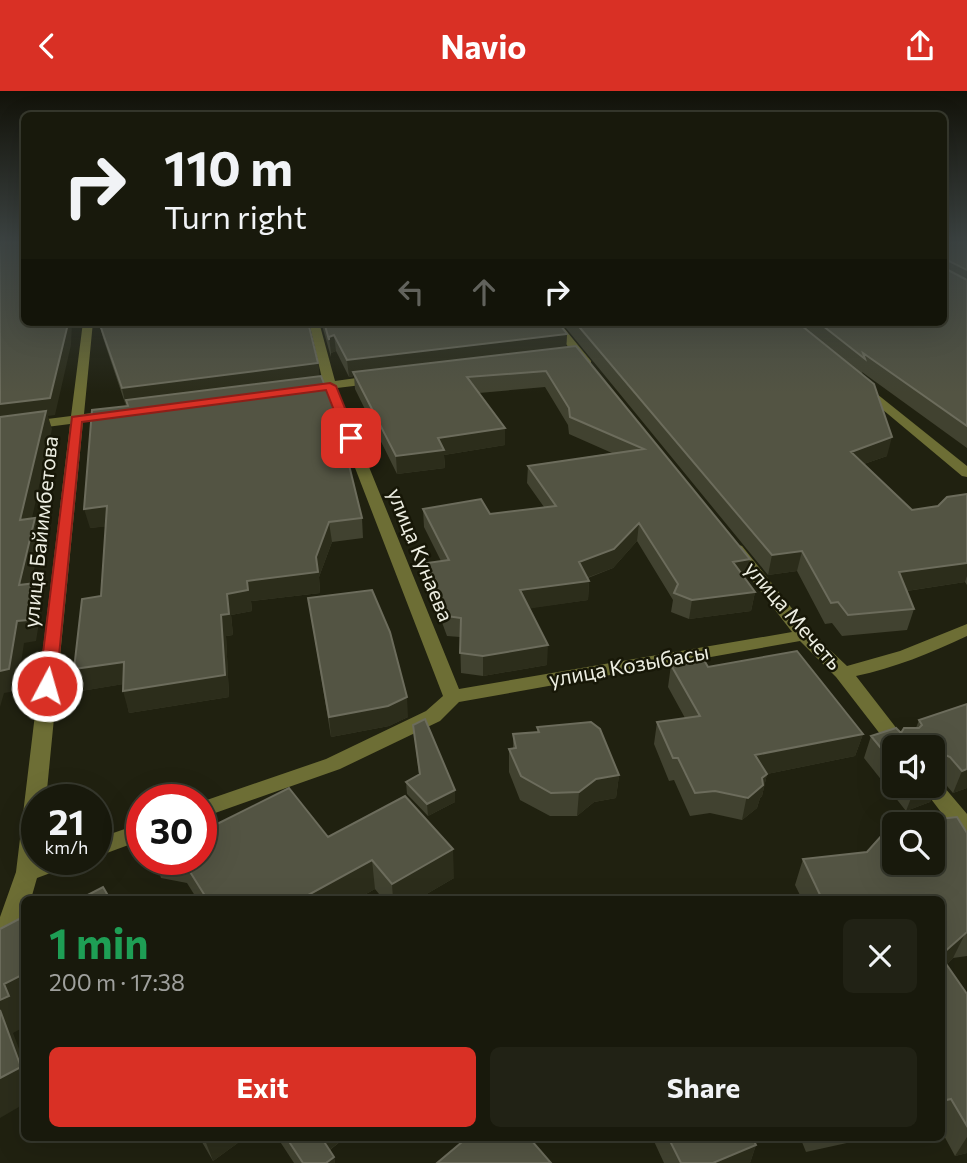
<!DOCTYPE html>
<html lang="en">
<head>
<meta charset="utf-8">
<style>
	body { margin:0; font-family:Commissioner,sans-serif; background:#212215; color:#f1f3f6; height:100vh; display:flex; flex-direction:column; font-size:26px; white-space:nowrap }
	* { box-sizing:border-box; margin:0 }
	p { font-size:23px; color:#9fa09d }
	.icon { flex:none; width:38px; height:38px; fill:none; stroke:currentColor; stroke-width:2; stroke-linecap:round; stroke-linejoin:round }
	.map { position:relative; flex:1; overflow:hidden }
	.side { position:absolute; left:21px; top:805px; width:924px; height:245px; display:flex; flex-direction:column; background:#18190c; border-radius:10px; box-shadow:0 7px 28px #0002,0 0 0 2px #36382d }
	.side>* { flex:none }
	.top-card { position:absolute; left:21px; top:21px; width:926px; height:214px; border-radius:10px; box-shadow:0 7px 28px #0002,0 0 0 2px #36382d; background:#18190c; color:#f1f3f6; overflow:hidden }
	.buttons { position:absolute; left:882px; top:644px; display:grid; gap:14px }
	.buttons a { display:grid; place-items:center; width:63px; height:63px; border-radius:10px; background:#18190c; box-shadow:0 7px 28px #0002,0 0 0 2px #36382d; font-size:35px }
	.speed { position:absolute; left:21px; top:693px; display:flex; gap:14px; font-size:35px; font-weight:700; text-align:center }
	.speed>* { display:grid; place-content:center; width:91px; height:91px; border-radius:50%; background:#18190c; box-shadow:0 7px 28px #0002,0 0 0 2px #36382d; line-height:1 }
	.speed small { font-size:18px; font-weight:400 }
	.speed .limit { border:10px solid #d22; background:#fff; color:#111 }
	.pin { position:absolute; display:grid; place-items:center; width:60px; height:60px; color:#fff; margin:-30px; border-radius:14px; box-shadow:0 4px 10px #0006 }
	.me { position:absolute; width:77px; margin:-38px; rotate:6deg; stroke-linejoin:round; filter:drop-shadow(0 0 5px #0008) }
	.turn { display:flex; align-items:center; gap:24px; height:147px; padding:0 28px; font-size:32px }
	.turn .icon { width:91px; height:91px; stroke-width:2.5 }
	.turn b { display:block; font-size:49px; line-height:60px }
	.lanes { display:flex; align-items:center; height:66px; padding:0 28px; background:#0003; justify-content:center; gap:35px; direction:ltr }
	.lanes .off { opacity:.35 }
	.round { display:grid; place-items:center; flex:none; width:74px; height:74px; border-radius:10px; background:#212215 }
	.headline { display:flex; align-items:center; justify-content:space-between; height:119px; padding:0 28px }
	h1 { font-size:42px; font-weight:700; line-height:52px; color:#1e9e55 }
	.primary-button { display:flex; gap:14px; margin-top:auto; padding:14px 28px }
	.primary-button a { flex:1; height:80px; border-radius:10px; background:#d93025; color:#fff; font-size:28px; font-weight:700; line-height:80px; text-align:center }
	.primary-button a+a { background:#212215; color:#f1f3f6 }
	header { display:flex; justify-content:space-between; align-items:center; height:91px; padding:0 28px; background:#d93025; color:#fff; font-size:32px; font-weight:700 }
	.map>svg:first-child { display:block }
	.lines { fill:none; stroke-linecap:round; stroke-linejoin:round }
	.minor { fill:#6d6e35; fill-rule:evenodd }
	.wall { fill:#414230; fill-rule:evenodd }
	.shaded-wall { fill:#2c2d1b }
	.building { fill:#535443; stroke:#6c6c5c; stroke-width:2; fill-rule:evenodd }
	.route { fill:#d93025; stroke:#8d1f18; stroke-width:2 }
	.labels { text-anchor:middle; stroke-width:5; stroke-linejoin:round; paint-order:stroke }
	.street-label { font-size:21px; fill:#edeee2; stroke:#171707 }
</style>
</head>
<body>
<header><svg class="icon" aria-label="back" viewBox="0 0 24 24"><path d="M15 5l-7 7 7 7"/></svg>Navio<svg class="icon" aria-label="share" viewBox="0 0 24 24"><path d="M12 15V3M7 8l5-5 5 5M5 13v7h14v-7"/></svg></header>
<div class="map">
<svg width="967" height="1072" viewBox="0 0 967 1072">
	<rect width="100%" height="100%" fill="#202110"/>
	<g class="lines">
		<path class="minor" d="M83 231H93L84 323 114 319 120 323 114 327 83 331 46 709H37V768H75L72 774 37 787 31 808H24C24 827 20 848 0 855V826L16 781 70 333 0 342V334L71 325Z
			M309 231H319L335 290 378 284 384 288 378 292 337 297 459 598 792 541 728 458 736 453 742 455 810 540 847 575 900 560 967 533V545C931 562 894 577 856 585L911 656H894V661L836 586 800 550 459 611 440 630 340 678 201 727V711L326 668 426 620 443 605 325 299 319 300 313 296 323 292Z
			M548 231H559L591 270V274H583Z
			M862 291 967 375V386L962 385 858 298 856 295Z
			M933 687 939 690 967 723V748L959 745 925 700 922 695H933Z
			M142 732V749L96 766V748Z"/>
	</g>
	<path class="wall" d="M943 152H967V357L862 281 887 365 864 373 912 419 938 415 967 403V494L965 491 907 500 914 518 907 539 842 545 832 532 825 533 797 480 768 484 561 231H943Z
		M99 231 318 272 319 285 362 427 363 447 332 451 319 486 320 502 251 510 252 520 231 524 233 544 226 545 229 606 129 622 123 593 81 600 74 578 101 505 106 435 90 437 126 315 103 247Z
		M321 231H558L567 243 566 256 750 468 745 487 755 501 751 520 689 528 671 521 673 509 637 450 613 477 588 487 589 490 588 509 529 517 547 574 483 585 461 582 460 546 447 545 427 491V472L441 470 424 436 423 418 490 423 544 416 527 392 528 375 612 362 569 343 568 334 545 296 479 302 505 354 444 364 445 377 397 383 355 298 354 285 349 286 336 260 331 262V266Z
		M308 507 408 626 389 635 331 646Z
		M671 574 708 576 863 643 855 665 767 683 762 705 760 707 757 717 742 729 710 722 690 725 674 689 669 690 654 653 657 631 685 627 668 596Z
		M967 613V697L953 702 941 688 937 687 939 689 930 711 906 720 864 667 871 645 901 642 916 637 919 629ZM894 656 933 695H894Z
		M413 634 455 711 428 725 407 703 406 691 419 684Z
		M537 636 619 684 616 707 594 711 577 725H550L520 709 509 681V658L513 657V643L537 641Z
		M211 736 328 746 454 787 418 808H383L375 798 357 808H197L187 792 161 787 155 768H201Z
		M967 742V865L953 867 946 874 967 903V1062L955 1065 942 1041V808H802L795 794 803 768 867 761Z
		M199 1046H246L213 1070Z
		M277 1046H346L330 1059 334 1066 335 1072H294Z
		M652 1046H752L756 1054 750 1072H664Z
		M800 1046H874L806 1061Z"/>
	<path class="shaded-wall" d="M67 231H72L71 254 55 324 48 325 52 338 27 449 20 429 0 331V313Z
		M567 243 566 259 353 281 354 285 349 286 347 269Z
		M334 244 336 260 331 262 329 246Z
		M318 272 320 289 126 315 122 297Z
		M505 337V354L444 364 445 377 397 383 396 365 438 347Z
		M892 346 887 365 846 379 851 361Z
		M107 415 112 435 90 437 84 418Z
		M35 427 41 447 26 515 19 494Z
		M329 431 332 451 319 486 320 502 251 510 252 520 231 524 233 544 226 545 229 606 129 622 123 600 221 524 227 503 247 490 316 466Z
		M639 432 637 450 613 477 578 490 579 471Z
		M802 460 797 480 768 484 772 464Z
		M750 468 746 487 730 490 733 471Z
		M967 472V485L965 491 893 502 899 481Z
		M589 490 588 509 520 519V499Z
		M36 492 42 513 36 550 24 552 17 600 4 602 0 616V580L17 530Z
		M755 501 751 520 689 528 692 509Z
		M548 554 547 574 483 585V565Z
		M124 571 130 592 81 600 74 578Z
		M407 606 408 626 389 635 331 646 329 626Z
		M863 643 855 665 767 683 762 705 760 707 757 717 742 729 755 664Z
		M939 670 933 686V672Z
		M967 678V697L953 702 962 680Z
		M619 684 616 707 594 711 577 725 579 701 596 688Z
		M939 689 930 711 906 720 915 697 922 695H933V691Z
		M455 699V711L428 725 427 713Z
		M453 758 454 787 418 808H393L392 793Z
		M372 769 375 798 357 808H301Z
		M966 841 953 867 942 878V863Z
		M24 883V922L20 924 24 936 13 942 24 971V1013L0 1027V909L4 893Z
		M208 1046H246L213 1070 205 1049Z
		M319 1046H346L323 1064Z
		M967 1046V1062L955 1065Z
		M756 1054 750 1072H713Z
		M334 1066 335 1072H326Z"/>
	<path class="building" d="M0 152H24V231H67V237L50 307 0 313Z
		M943 152H967V179L945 168 946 178 967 189V335L863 262 865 268 818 231H943Z
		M99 231H308L318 272 122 297Z
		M324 231H558L567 243 347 269 334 244 329 246V249Z
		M575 231H797L874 293 892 346 851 361 912 419 938 415 947 406 967 403V472L899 481 914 518 848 524 838 511 831 512 802 460 772 464Z
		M576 255 750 468 733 471 755 501 692 509 674 502 678 493 639 432 614 458 579 471 589 490 520 499 548 554 483 565 460 562 461 527 447 525 427 472 449 469 423 418 481 408 490 423 556 415 528 375 644 358 570 326 569 317 546 280 467 286 505 337 438 347 444 359 396 365 353 281Z
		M321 285 337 325 362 427 329 431 316 466 318 481 247 490 248 499 227 503 229 523 221 524 225 584 123 600 124 571 74 578 82 508 101 505 107 415 84 418 92 319 128 315 126 309Z
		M46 320 20 429 35 427 19 494 36 492 28 529 17 530 9 578 0 580V326Z
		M372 499 390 541 407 606 388 615 329 626 308 507Z
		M797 560 863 643 755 664 767 683 762 687 763 694 748 707 715 700 695 702 678 667H673L657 631 700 625 671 574 704 569 708 576Z
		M967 613V678L962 680 950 666 941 662 939 670 933 672V656H894V673L871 645 896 637 901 642 904 637H919L922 634 919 629Z
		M425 628 455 699 427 713 406 691 420 683 413 634Z
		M591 631 600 638 619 684 596 688 579 701 551 702 521 685 509 658 516 657 513 643 539 641 537 636Z
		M933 680 939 689 933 691Z
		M289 697 328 746 405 705 453 758 392 793 372 769 301 808H207L182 768H201V729L211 736Z
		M957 726 967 742V841L942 863V808H822L803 768 867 761 892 733ZM894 733H933V772H894Z
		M103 796 110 808H80Z
		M21 827 24 836V883L4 893 9 905 0 909V838Z
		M942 867 967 903V1035L951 1008 942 1010Z
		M0 919 21 976 0 987Z
		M286 1046H321L334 1066 326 1072H303Z
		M468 1046H517L520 1051 532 1050 551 1072H437Z
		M668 1046H752L756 1054 713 1072H681Z"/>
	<linearGradient id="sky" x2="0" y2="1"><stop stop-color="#121209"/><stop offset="0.5" stop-color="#3c4342"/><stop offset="1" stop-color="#3c4342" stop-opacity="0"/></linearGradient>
	<rect width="967" height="302" fill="url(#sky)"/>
	<path class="route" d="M330 292 336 295 357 347 355 349 345 347 326 299 82 331 56 595 53 599H41L39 595 72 326Z"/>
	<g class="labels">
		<g class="street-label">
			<text transform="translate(41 441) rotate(-84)" y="7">улица Байимбетова</text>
			<text transform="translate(420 464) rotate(68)" y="7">улица Кунаева</text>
			<text transform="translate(793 525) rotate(49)" y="7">улица Мечеть</text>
			<text transform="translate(629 575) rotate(-10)" y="7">улица Козыбасы</text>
		</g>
	</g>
</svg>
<div class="buttons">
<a><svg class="icon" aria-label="sound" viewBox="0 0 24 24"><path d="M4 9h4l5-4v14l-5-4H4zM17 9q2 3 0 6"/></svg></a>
<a><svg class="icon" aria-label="search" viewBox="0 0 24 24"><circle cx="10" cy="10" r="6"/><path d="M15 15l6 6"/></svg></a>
</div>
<div class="speed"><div>21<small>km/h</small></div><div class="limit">30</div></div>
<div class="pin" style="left:351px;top:347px;background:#d93025"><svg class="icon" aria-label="arrive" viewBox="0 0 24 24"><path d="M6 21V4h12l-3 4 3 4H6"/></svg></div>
<svg class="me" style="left:47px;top:595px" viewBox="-20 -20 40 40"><circle r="17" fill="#d93025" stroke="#fff" stroke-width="3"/><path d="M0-11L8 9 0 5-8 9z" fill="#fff"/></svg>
<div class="top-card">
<div class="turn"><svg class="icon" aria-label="right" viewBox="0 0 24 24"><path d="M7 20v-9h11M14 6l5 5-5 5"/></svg><div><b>110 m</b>Turn right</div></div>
<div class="lanes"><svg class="icon off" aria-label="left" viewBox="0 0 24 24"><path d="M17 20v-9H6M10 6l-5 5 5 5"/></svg><svg class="icon off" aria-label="ahead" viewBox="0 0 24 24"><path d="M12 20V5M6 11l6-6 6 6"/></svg><svg class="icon" aria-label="right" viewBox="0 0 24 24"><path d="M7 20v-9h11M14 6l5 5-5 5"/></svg></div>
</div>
<section class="side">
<div class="headline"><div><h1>1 min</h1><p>200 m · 17:38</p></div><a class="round"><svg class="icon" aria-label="close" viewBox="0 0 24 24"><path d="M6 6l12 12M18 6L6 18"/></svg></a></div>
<div class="primary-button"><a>Exit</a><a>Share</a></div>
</section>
</div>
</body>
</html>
